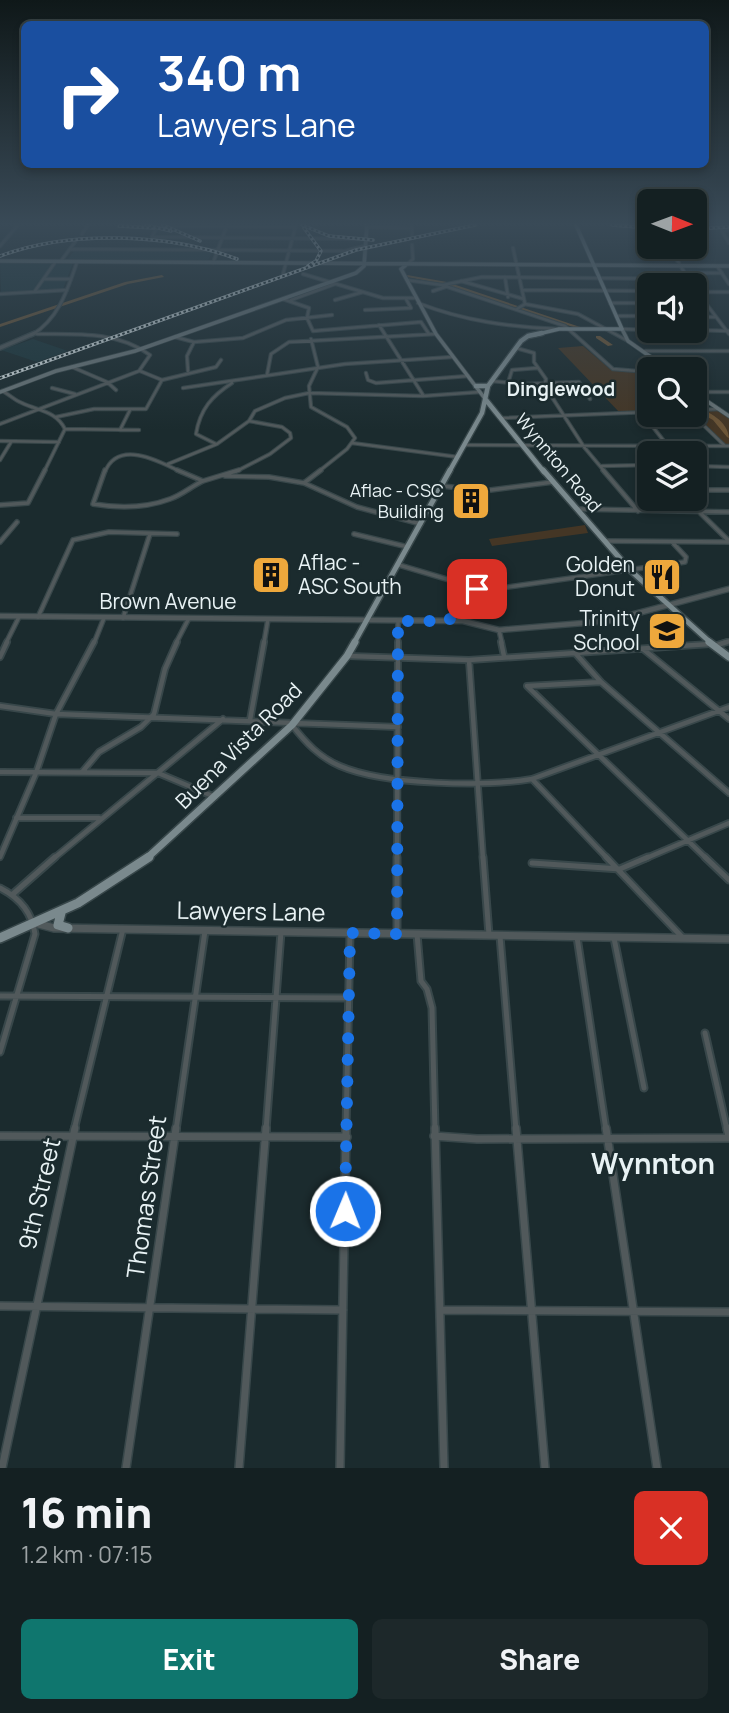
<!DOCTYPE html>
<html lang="en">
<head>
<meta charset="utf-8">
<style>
	body { margin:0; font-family:Manrope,sans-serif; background:#1d282a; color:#f1f3f6; height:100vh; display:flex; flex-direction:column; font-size:26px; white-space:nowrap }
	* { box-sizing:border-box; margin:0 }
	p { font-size:23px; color:#9da3a5 }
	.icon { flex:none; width:38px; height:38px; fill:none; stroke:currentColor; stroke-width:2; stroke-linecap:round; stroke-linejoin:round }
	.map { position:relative; height:1468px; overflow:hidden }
	.drawer { display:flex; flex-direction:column; background:#142022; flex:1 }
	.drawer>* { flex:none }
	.guide { position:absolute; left:21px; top:21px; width:688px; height:147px; border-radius:10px; box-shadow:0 4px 10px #0003,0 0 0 2px #333e40; background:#1a4fa0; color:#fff; overflow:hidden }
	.needle { width:46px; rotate:91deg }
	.buttons { position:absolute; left:637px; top:189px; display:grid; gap:14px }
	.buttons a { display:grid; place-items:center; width:70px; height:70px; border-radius:10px; background:#142022; box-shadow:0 4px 10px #0003,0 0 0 2px #333e40; font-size:35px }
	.pin { position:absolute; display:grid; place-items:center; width:60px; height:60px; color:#fff; margin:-30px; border-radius:14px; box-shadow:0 4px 10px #0006 }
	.me { position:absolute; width:77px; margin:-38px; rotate:1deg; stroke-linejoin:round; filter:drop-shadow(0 0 5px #0008) }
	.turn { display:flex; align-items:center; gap:24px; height:147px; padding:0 21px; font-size:32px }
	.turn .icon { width:91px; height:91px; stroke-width:2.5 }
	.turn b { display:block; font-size:49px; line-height:60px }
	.round { display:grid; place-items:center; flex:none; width:74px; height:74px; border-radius:10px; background:#1d282a }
	.head { display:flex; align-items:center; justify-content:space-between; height:119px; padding:0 21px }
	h1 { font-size:42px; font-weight:800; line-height:52px }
	.primary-button { display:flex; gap:14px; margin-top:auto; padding:14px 21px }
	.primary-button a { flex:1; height:80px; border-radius:10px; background:#0f766e; color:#fff; font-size:28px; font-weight:800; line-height:80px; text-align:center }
	.primary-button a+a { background:#1d282a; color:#f1f3f6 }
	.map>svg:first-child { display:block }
	.built { fill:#1d363b }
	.green { fill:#443625 }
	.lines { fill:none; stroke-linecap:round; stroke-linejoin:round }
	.river { fill:#6c5537; fill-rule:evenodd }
	.minor-far4-casing { stroke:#38474a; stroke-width:4.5 }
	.minor-far3-casing { stroke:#38474a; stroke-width:6 }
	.minor-far2-casing { stroke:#38474a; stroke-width:8 }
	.minor-far1-casing { stroke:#38474a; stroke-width:9 }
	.minor-casing { stroke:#38474a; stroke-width:10 }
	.tertiary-far3-casing { stroke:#38474a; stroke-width:4.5 }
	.tertiary-far2-casing { stroke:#38474a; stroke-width:6 }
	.tertiary-far1-casing { stroke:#38474a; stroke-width:7 }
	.tertiary-casing { stroke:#38474a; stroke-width:10 }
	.secondary-casing { stroke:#38474a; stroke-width:5 }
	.primary-far4-casing { stroke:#38474a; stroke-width:5 }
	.primary-far3-casing { stroke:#38474a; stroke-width:7 }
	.primary-far2-casing { stroke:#38474a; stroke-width:8 }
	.primary-far1-casing { stroke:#38474a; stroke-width:10 }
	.primary-casing { stroke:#38474a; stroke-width:12 }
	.minor-far4 { stroke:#51595b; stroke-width:2.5 }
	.minor-far3 { stroke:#51595b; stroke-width:3.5 }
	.minor-far2 { stroke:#51595b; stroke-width:4.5 }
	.minor-far1 { stroke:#51595b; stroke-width:5 }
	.minor { stroke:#51595b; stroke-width:7 }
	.tertiary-far3 { stroke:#51595b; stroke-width:2.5 }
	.tertiary-far2 { stroke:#51595b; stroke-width:3.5 }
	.tertiary-far1 { stroke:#51595b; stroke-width:4.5 }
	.tertiary { stroke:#51595b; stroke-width:7 }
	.secondary { stroke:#687477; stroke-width:3.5 }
	.primary-far4 { stroke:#7a898d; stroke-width:3.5 }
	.primary-far3 { stroke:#7a898d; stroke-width:4.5 }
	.primary-far2 { stroke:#7a898d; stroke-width:5 }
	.primary-far1 { stroke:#7a898d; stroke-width:7 }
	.primary { stroke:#7a898d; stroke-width:9 }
	.rail-casing { stroke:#ced9db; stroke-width:3.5 }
	.rail { stroke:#1b2b2e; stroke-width:2; stroke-dasharray:2.5; stroke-linecap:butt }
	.route { stroke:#1a73e8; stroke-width:12; stroke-dasharray:0 21.6 }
	.labels { text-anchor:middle; stroke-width:5; stroke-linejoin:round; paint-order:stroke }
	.far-street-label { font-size:18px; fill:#e8f2f4; stroke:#1b2b2e }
	.far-poi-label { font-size:18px; fill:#e8f2f4; stroke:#1b2b2e; text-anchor:end }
	.far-neighbourhood-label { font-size:19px; font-weight:bold; fill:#e8f2f4; stroke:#1b2b2e }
	.poi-label { font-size:21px; fill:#e8f2f4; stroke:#1b2b2e; text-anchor:end }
	.street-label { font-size:21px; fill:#e8f2f4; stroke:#1b2b2e }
	.near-street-label { font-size:24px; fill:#e8f2f4; stroke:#1b2b2e }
	.near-neighbourhood-label { font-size:28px; font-weight:bold; fill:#e8f2f4; stroke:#1b2b2e }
</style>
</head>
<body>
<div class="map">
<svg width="729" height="1468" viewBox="0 0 729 1468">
	<rect width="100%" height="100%" fill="#1b2b2e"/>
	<path class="built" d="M74 251 212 252 208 261 67 260Z
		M0 262 73 263 63 289 1 292Z
		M33 339 68 351 37 362 1 350Z"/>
	<path class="green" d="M583 346 610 369 649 372V411L620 413 558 348Z
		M717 410 729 418V445H725L695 414V411Z
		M585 525 588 533 492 546 489 539Z"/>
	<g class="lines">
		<path class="river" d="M162 275 164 277 128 284 0 327V324L125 282Z
			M407 275 447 282 583 328 579 329 444 284 407 277Z
			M596 336H600L613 345 608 346 596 338Z
			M642 372H646L649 375V380L642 374Z
			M695 406C709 412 728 421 729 438L727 437 713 420 695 410Z"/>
		<g class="minor-far4-casing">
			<path id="minor-far4" d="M158 225 152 237 366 239
				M412 225V235
				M157 226 295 227
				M366 227 412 228
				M729 230 722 231 729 243
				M82 234 88 225
				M0 246 18 225
				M513 248 525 304 517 309
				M70 249 345 251 365 246
				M677 260 692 285
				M61 261 75 242
				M213 263 227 225
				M408 264 413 259 412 245
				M717 266 729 284
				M685 273H722
				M283 274 296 225
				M303 274 383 298H416
				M505 277 508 297
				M44 279H71
				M407 280 442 285 565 326 613 369 649 372
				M461 281 524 299
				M443 285 482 277 689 279
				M695 289 729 334
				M522 290 649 291
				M35 291 56 261
				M433 291 445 287
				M696 292H729
				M0 294 67 290
				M283 299 309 308 307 318 313 331 421 322 429 334
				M291 300 335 284
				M335 300 363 292
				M418 303C464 321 510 327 559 329
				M610 303H649
				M525 304 578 314 628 341
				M365 310 411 308 406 299
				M616 316H649
				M695 317H715
				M379 325 423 395
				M175 337 194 342 243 338 286 320 332 315
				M311 339 318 367 309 386 311 407 347 427 355 438 347 449 318 472
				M516 348 534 353V362L546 379 545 383
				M645 351H729
				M72 367 107 382 116 390
				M188 371 187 356 194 342
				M366 373 368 380 376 383 468 376
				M267 375 271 354 289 342 436 334
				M162 380 216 367 221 360
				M491 381 524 384 579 382 590 399
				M508 383 512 370 537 368
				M52 388 75 394
				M183 388 345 364 452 357
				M2 391C9 394 14 400 22 403 39 411 56 411 65 429L44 472
				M584 392 550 394 584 447 605 472
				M695 392H729
				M695 410 719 409
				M642 413 667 445
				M693 415 725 446
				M56 417 94 409H146L162 380 140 371
				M501 418 649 412
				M0 424 139 371 150 355C118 331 75 334 37 334
				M65 429 139 430
				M120 430 130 410
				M0 441 59 442
				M352 443 458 457
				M216 444 196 434C200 409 212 396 232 383
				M465 445 729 446
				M0 460 11 442
				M168 464 217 444 249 421 255 411 285 398 309 393 423 396 480 392
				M602 466 649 465
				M695 466 729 467
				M105 472C118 439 159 461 181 472
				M235 472 270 454 291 438 290 433 282 427 249 421"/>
		</g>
		<g class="minor-far3-casing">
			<path id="minor-far3" d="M105 470 93 504C117 508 146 508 170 499 182 495 192 486 203 481
				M177 470 203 481
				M603 470 638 511
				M225 476 269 477 304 483 357 507 421 524
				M203 481 239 470
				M304 483 321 470
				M443 486 483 491 553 482
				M695 490H729
				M686 499 729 541
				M0 505 28 503 45 470
				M578 509 729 512
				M354 534 408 547
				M606 541 729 542
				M0 542 17 522
				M399 565 470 586 494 589 685 562 686 557 672 542
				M38 617 73 540 109 532 177 534
				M123 618 150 534
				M448 621 458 601 476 590
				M499 630 502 643
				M6 643 19 617
				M94 643 104 618
				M176 643 189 618
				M264 643 268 619
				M398 643V621
				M722 643 729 641"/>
		</g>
		<g class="minor-far2-casing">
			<path id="minor-far2" d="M501 642 504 656
				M714 646 727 642
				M643 649 729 719
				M576 654 601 682 729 793
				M348 656 469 660 710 644
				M0 657 7 642
				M469 660 483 859
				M601 682 527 686 707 859
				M0 706 56 714 398 727
				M250 720 264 642
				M292 725C306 743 319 757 340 766 384 785 485 787 532 779L729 707
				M83 771 99 752 141 727 154 714 165 669 177 642
				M0 772 158 773 215 797
				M532 779 608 859
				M16 818H99
				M0 857 36 773 56 714 94 642
				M53 859 223 719
				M397 859 398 642
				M644 859 729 823"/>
		</g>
		<g class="minor-far1-casing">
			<path id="minor-far1" d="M483 857 489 935
				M606 857 683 938
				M705 857 729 880
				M532 863 620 869 648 857
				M0 888C20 898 32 912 35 934L0 1052
				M13 894 55 857
				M397 934V857
				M417 934 421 981 427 989 432 1008 435 1130
				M500 936 516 1130
				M577 937 606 1130
				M614 938 644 1088
				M0 996 349 998
				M705 1033 727 1130
				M74 1130 123 929
				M176 1130 205 931
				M266 1130 281 932
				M346 1130 350 933"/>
		</g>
		<g class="minor-casing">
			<path id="minor" d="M435 1128 444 1468
				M516 1128 545 1468
				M606 1128 657 1468
				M727 1128 729 1136
				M0 1136 347 1137
				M434 1136 477 1139 729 1138
				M0 1306 343 1310
				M442 1310 729 1312
				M2 1468 75 1128
				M126 1468 176 1128
				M239 1468 266 1128
				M340 1468 346 1128"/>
		</g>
		<g class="tertiary-far3-casing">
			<path id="tertiary-far3" d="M622 329 649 330
				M695 330 729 331
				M32 335C59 318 67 291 77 262"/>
		</g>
		<g class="tertiary-far2-casing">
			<path id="tertiary-far2" d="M0 348 35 333"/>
		</g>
		<g class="tertiary-far1-casing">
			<path id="tertiary-far1" d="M0 616 463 621 499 630 608 621 729 589"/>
		</g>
		<g class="tertiary-casing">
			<path id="tertiary" d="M35 923 54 928 729 939"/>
		</g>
		<g class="secondary-casing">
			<path id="secondary" d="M0 261 729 266
				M406 265 401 269 436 334 486 400
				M622 329 628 341 668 369
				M0 392 56 371 135 351 356 273 364 266 367 225
				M695 393 729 416"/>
		</g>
		<g class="primary-far4-casing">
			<path id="primary-far4" d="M534 335 559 329H622L576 225"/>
		</g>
		<g class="primary-far3-casing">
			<path id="primary-far3" d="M476 386H488
				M486 400 544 472
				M449 472 482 413 488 386 521 341 528 336 542 333"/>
		</g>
		<g class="primary-far2-casing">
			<path id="primary-far2" d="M543 470 630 570 711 643
				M354 643 450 470"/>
		</g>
		<g class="primary-far1-casing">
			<path id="primary-far1" d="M709 642 729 657
				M146 859 292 725 347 656 355 642"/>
		</g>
		<g class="primary-casing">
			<path id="primary" d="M61 913 58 925 68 928
				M0 938 78 903 149 857"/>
		</g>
		<use href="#minor-far4" class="minor-far4"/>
		<use href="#minor-far3" class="minor-far3"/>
		<use href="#minor-far2" class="minor-far2"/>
		<use href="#minor-far1" class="minor-far1"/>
		<use href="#minor" class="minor"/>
		<use href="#tertiary-far3" class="tertiary-far3"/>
		<use href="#tertiary-far2" class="tertiary-far2"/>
		<use href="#tertiary-far1" class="tertiary-far1"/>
		<use href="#tertiary" class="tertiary"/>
		<use href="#secondary" class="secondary"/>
		<use href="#primary-far4" class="primary-far4"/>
		<use href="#primary-far3" class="primary-far3"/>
		<use href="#primary-far2" class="primary-far2"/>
		<use href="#primary-far1" class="primary-far1"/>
		<use href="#primary" class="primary"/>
		<g class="rail-casing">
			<path id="rail" d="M146 225 171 231
				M163 225 200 241
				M302 225 329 236 373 240
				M612 225 649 228
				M119 226 154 228
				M304 228 321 251 316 261 308 266
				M695 229 729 227
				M0 256C69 230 168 233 237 259
				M0 378 356 250 475 225"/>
		</g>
		<use href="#rail" class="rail"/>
	</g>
	<linearGradient id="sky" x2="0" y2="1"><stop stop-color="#0f1819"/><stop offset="0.52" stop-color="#394a57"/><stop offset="1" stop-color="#394a57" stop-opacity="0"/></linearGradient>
	<rect width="729" height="430" fill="url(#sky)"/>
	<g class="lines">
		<path class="route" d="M345 1211 350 933 397 934 398 621H449L458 601 477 589"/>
	</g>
	<defs>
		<g id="building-square" transform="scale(2.0125)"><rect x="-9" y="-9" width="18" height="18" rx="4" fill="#eea83c" stroke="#1b2b2e"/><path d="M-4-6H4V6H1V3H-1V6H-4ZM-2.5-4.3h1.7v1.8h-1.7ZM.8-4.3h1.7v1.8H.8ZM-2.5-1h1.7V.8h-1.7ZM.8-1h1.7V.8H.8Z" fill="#111"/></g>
		<g id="restaurant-square" transform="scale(2.0125)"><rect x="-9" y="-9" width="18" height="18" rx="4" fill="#eea83c" stroke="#1b2b2e"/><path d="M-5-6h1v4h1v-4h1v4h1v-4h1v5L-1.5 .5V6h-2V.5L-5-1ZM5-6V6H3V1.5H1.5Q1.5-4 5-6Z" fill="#111"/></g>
		<g id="school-square" transform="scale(2.0125)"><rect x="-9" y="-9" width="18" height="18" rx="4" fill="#eea83c" stroke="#1b2b2e"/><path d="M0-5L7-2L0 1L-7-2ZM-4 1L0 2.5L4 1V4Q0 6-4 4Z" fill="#111"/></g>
	</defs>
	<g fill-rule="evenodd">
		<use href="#building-square" x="471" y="501"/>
		<use href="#building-square" x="271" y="575"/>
		<use href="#restaurant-square" x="662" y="577"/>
		<use href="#school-square" x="667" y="631"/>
	</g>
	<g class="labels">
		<g class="far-street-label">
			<text transform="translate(558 463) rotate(50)" y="6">Wynnton Road</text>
		</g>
		<g class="far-poi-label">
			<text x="444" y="497">Aflac - CSC<tspan x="444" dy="21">Building</tspan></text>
		</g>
		<g class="far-neighbourhood-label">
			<text x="561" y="396">Dinglewood</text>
		</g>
		<g class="poi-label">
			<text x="298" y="570" text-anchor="start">Aflac -<tspan x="298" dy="24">ASC South</tspan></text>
			<text x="635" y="572">Golden<tspan x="635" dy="24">Donut</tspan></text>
			<text x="640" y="626">Trinity<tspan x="640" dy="24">School</tspan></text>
		</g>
		<g class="street-label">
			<text x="168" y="609">Brown Avenue</text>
			<text transform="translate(239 746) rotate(-45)" y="7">Buena Vista Road</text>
		</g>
		<g class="near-street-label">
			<text transform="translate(251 912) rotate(1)" y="8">Lawyers Lane</text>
			<text transform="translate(40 1194) rotate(-77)" y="8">9th Street</text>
			<text transform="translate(147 1197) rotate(-82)" y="8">Thomas Street</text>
		</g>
		<g class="near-neighbourhood-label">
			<text x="653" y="1174">Wynnton</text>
		</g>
	</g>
</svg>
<div class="buttons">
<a><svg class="needle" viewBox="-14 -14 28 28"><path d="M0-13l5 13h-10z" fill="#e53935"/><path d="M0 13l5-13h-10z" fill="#9da3a5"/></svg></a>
<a><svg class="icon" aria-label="sound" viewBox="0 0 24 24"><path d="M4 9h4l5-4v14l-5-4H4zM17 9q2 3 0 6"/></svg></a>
<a><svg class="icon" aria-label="search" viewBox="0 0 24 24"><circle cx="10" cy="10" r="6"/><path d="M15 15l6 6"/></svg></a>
<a><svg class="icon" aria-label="layers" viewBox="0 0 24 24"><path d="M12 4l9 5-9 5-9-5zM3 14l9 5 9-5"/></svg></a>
</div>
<div class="pin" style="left:477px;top:589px;background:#d93025"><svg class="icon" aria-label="arrive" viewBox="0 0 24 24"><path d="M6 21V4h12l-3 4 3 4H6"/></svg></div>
<svg class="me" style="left:345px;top:1211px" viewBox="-20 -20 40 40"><circle r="17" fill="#1a73e8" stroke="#fff" stroke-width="3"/><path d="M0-11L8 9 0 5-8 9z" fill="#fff"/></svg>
<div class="guide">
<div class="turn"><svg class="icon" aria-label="right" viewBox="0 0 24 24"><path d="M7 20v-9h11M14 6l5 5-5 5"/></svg><div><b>340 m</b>Lawyers Lane</div></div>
</div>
</div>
<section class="drawer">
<div class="head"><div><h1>16 min</h1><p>1.2 km · 07:15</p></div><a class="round" style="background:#d93025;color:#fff"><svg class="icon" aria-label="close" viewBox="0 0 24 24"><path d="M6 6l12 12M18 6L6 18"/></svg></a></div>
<div class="primary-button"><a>Exit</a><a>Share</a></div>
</section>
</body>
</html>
